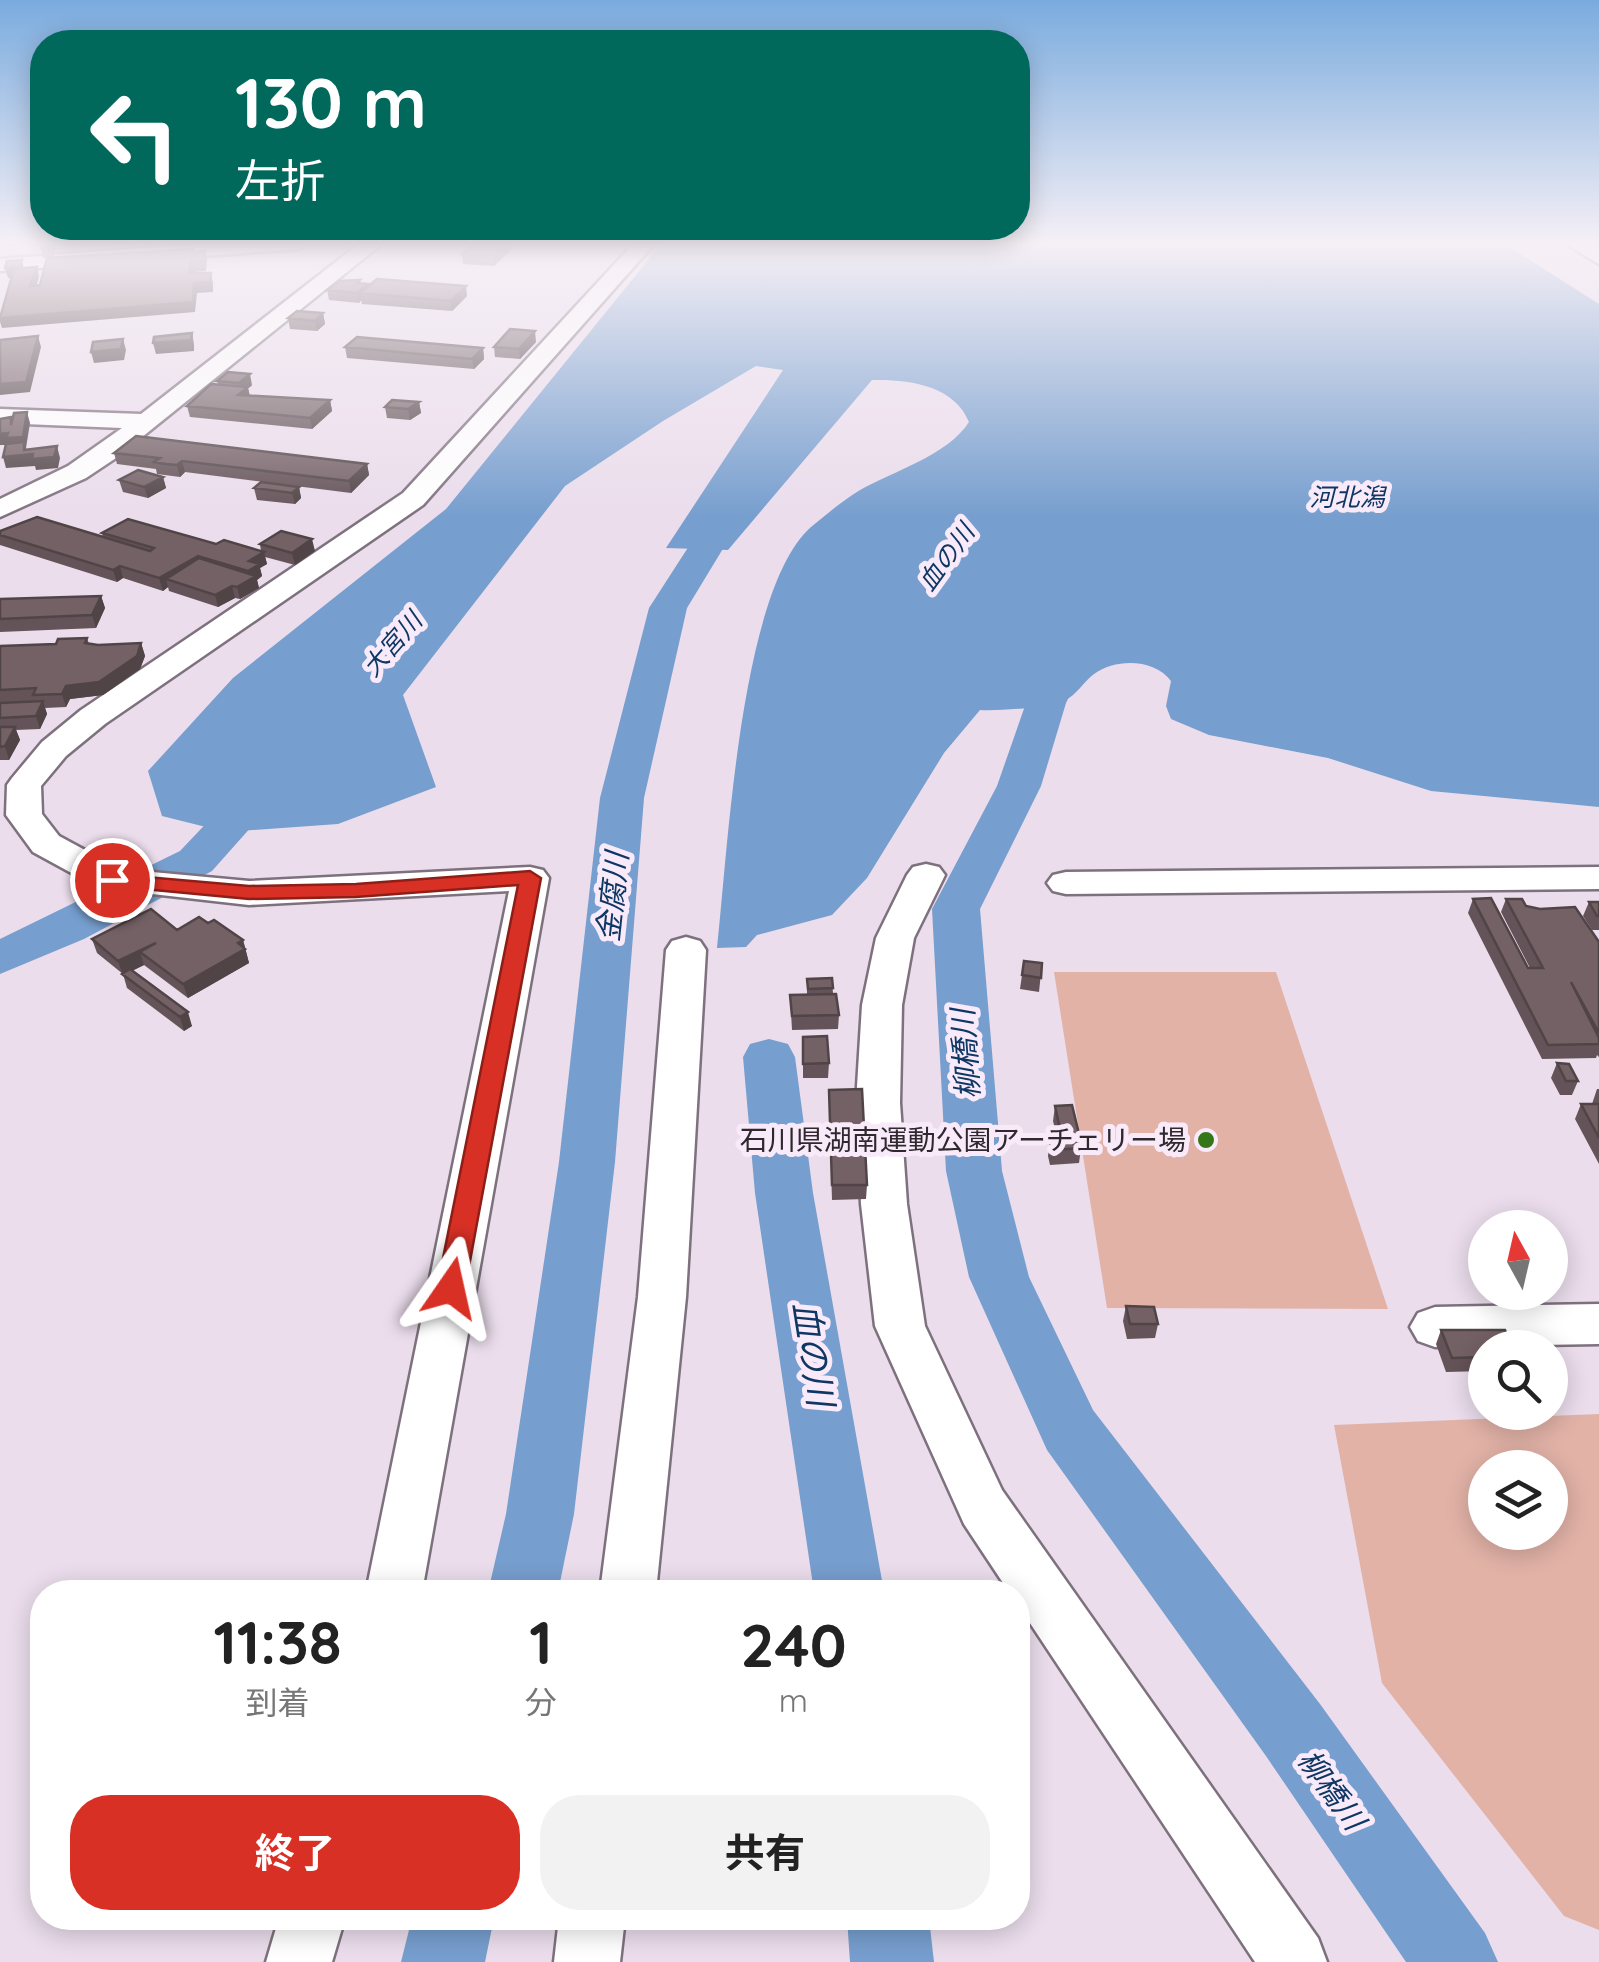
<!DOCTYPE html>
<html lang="ja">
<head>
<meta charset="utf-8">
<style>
	body { margin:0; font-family:Quicksand,"Noto Sans JP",sans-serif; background:#f2f2f2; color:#222; height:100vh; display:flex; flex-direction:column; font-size:38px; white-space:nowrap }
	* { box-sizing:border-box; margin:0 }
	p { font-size:32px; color:#767676 }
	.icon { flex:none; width:55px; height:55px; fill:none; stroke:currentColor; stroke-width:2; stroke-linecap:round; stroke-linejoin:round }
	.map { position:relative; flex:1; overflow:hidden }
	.sheet { position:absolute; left:30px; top:1580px; width:1000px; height:350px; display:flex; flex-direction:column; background:#fff; border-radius:40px; box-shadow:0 5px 25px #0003 }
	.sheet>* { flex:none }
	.banner { position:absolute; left:30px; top:30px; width:1000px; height:210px; border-radius:40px; box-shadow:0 5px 25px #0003; background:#00695c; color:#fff; overflow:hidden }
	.needle { width:65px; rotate:352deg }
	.fabs { position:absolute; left:1468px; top:1210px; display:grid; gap:20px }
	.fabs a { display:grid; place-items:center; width:100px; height:100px; border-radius:50%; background:#fff; box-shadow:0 5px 25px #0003; font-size:50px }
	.pin { position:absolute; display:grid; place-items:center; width:85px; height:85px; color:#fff; margin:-42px; border:5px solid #fff; border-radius:50%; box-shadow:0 2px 10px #0007 }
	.me { position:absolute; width:110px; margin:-55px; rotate:11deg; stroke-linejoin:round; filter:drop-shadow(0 0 8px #0008) }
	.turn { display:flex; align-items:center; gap:35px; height:210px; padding:0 40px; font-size:45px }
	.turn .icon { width:130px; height:130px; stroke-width:2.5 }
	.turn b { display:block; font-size:70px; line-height:85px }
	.eta { display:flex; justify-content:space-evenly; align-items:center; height:170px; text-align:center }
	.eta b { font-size:60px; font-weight:700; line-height:70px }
	.button { display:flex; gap:20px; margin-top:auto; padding:20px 40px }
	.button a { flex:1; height:115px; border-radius:40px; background:#d93025; color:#fff; font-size:40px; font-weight:700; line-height:115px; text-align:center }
	.button a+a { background:#f2f2f2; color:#222 }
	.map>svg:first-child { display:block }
	.green { fill:#e2b2a7; fill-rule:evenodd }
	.water { fill:#769ece }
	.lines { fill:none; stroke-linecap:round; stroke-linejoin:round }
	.river { fill:#769ece; fill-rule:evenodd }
	.minor-casing { stroke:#7e717e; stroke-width:5 }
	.minor { fill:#fff; fill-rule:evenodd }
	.wall { fill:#645358 }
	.shaded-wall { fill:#514447 }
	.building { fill:#746166; stroke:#514447; stroke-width:2.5 }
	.route { fill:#d93025; stroke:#8d1f18; stroke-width:2.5 }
	.poi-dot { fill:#337718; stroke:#f9eaf9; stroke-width:4 }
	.labels { text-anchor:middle; stroke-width:10; stroke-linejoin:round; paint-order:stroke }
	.far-water-label { font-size:25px; font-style:italic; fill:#0e3764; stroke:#f9eaf9 }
	.poi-label { font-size:28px; fill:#2f292f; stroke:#f9eaf9; text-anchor:end }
	.water-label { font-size:30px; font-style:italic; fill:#0e3764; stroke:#f9eaf9 }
	.near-water-label { font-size:35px; font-style:italic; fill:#0e3764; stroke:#f9eaf9 }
</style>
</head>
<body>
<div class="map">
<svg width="1599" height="1962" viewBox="0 0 1599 1962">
	<rect width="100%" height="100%" fill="#ebddec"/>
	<path class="green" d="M1054 972H1276L1388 1309 1107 1308Z
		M1599 1414V1930L1564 1916 1382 1683 1334 1425ZM1485 1468H1550V1532H1485Z"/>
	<path class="water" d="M662 243H1503L1599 304V807L1431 791 1328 758 1209 735 1171 719 1166 706 1171 681C1155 659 1116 658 1094 674 1084 681 1076 696 1065 700 1047 708 1000 711 980 710L944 753 867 878 832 915 757 935 746 947 717 948C728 850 740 590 811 527 827 514 842 501 860 490 894 471 948 455 969 422 954 385 908 379 872 380L728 550 666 548 783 370 756 366 663 421 565 486 403 695 436 787 338 824 226 832 162 816 148 771 233 678 446 509Z"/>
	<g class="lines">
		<path class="river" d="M741 481 753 484 758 491 687 608 644 798 615 1162 574 1514 558 1592H488L506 1514 559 1162 600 798 649 608 729 484Z
			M1076 632 1090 636 1095 644 1066 703 1041 786 980 909 1002 1171 1029 1277 1093 1410 1320 1704 1485 1933 1498 1962H1406L1266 1756 1047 1450 969 1277 946 1171 932 909 997 786 1026 703 1062 636Z
			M270 768 285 772 292 781 212 871 84 939 0 974V939L180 851 255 772Z
			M769 1039 788 1044 795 1057 813 1193 884 1592H814L755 1193 743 1057 750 1044Z
			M412 1918H494L485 1962H401Z
			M847 1918H929L934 1962H850Z"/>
		<g class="minor-casing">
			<path id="minor" d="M213 243H309L299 249 0 271V259Z
				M360 243H383L116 458 86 478 0 517V499L68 466 122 428 0 423V409L141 414Z
				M634 243H655L423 505 105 724 66 756 41 786 42 814 59 836 120 869 249 881 530 867 543 870 549 878 422 1592H366L509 891 249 905 99 888 33 852 6 815 7 785 12 778 42 742 81 710 403 493Z
				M1565 243H1589L1599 249V264Z
				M926 864 939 867 945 875 914 938 902 1005 900 1103 907 1204 925 1326 1002 1490 1318 1938 1327 1962H1255L1018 1605V1592H1009L964 1524 875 1326 861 1204 856 1103 862 1005 876 938 907 875 913 867Z
				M1599 867V889L1066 894 1053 891 1047 883 1053 875 1066 872Z
				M686 937 700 941 706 950 686 1297 656 1592H600L638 1297 666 950 672 941Z
				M1599 1304V1344L1435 1347 1418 1341 1410 1327 1418 1313 1435 1307Z
				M279 1918H345L332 1962H266Z
				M559 1918H625L620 1962H554Z"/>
		</g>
		<use href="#minor" class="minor"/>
	</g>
	<path class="wall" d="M463 243H518L494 266 463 264 462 254 473 244Z
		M360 280V283L368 287 467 296 452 311 362 304 361 300 359 303 329 300 327 290Z
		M323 313 325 324 317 331 290 329 288 318Z
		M536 342 520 359 495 357 494 347Z
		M345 347 483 348 484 359 474 369 347 358Z
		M217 381 252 385 248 388 250 396 330 400 332 411 312 429 190 417 187 406 218 384Z
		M419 402 421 413 410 420 387 418 385 407Z
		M114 453 367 464 369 475 351 493 185 472 180 477 157 474 156 469 117 464Z
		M163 477 166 488 148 498 123 492 119 480Z
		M299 487 301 498 295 504 257 500 254 488Z
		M0 531 103 537 102 533 216 544 261 551 260 544 315 551 295 565 265 557 267 564 260 568 262 576 257 580 259 588 240 599 235 598 218 607 169 591 168 587 163 591 123 578 117 582 0 545Z
		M101 596 105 608 96 628 0 632V599Z
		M87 638 89 644 98 645 141 643 145 656 140 669 103 695 70 699 66 707 45 708 47 714 40 729 16 730 20 740 9 760H0V646L56 644Z
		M1473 899 1528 968H1530L1501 912 1506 899 1526 906 1599 942V1057L1597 1055 1596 1058 1542 1059 1468 913Z
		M1589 902H1599V930H1592L1583 916Z
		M208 923 243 940 249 963 188 998 144 965 132 971 192 1026 184 1031 127 988 123 974 97 953 92 939 177 930Z
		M1024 961 1042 963 1039 992 1020 989Z
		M832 978 833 994 839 1015 838 1029 792 1030 790 995H807V979Z
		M803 1037 829 1063 828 1078H803Z
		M1557 1063 1578 1081 1572 1095H1560L1551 1078Z
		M1597 1089H1599V1164L1575 1119 1581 1104H1592Z
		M829 1104 867 1185 866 1199 832 1200Z
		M1055 1106 1080 1138 1081 1148 1079 1163 1050 1165 1048 1156 1050 1141H1058L1053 1121Z
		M1126 1306 1158 1324 1155 1338 1127 1339 1123 1321Z
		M1441 1330 1485 1348V1371L1446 1372 1436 1344Z"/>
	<path class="shaded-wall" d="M5 243H26V245L6 246Z
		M31 243H44L43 246 32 247Z
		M52 243H58L53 257 43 258 41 248Z
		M507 243H518L494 266 493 256Z
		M205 251 207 261 206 271 193 272 191 283 189 273 191 262Z
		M22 260 24 270 22 277 8 278 5 268Z
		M37 267 39 277 33 296 30 286Z
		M211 273 213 283V292L197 293 195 312 2 328 0 322V318L194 283Z
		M360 280 361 289 368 284 369 294 360 293 361 300 359 303 357 283Z
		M466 286 467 296 452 311 451 301Z
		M323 313 325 324 317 331 315 321Z
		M535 331 536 342 520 359 519 349Z
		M192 333 194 344V351L156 354 153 343Z
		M38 336 41 347 30 392 0 395V384Z
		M123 339 126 350 124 360 94 363 91 352Z
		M483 348 484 359 474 369 472 359Z
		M250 374 252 385 248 388 250 398 238 395 241 392 239 383Z
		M330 400 332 411 312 429 310 418Z
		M419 402 421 413 410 420 408 409Z
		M27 412 30 423 26 448 28 455 57 446 60 458 58 468 36 470 35 466 6 468 3 457 8 445H0V434Z
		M182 461 185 472 180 477 177 465Z
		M367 464 369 475 351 493 349 481Z
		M163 477 166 488 148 498 144 487Z
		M299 487 301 498 295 504 292 493Z
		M312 539 315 551 295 565 292 553Z
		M264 552 267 564 260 568 262 576 257 580 259 588 240 599 237 587 250 580 248 571 249 561Z
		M198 556 201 568 166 579 168 587 163 591 159 578Z
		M120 566 123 578 117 582 113 570Z
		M232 586 235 598 218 607 215 595Z
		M101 596 105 608 96 628 92 615Z
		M141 643 145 656 140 669 103 695 70 699 66 707 62 694 66 686Z
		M43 701 47 714 40 729 36 716Z
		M15 727 20 740 9 760 5 746Z
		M243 940 249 963 188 998 183 984Z
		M156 943 140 952 144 965 123 975 118 961Z
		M188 1012 192 1026 184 1031 180 1017Z"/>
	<path class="building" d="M42 243H52L50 248H41Z
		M474 243H507L493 256 462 254Z
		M193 249V252L205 251 204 261 191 262 189 273H211L210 282 194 283 193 302 0 318 14 269 37 267 30 286 40 285 47 258Z
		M22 260 19 267 5 268 7 261Z
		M377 279 466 286 451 301 360 293Z
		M360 280 357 283 368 284 357 293 327 290 339 281Z
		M297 311 323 313 315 321 288 318Z
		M510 329 535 331 519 349 494 347Z
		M192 333 191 340 153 343 154 337Z
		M38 336 26 382 0 384V340Z
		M357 337 483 348 472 359 345 347Z
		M123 339 121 349 91 352 93 342Z
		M228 372 250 374 239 383 217 381Z
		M211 384 248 387 238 395 330 400 310 418 187 406Z
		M392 400 419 402 408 409 385 407Z
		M27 412 23 437 6 438 8 433 0 434V419L11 417V425L14 413Z
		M136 436 367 464 349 481 182 461 177 465 166 464 154 462 160 458 114 453Z
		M24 442V450L57 446 54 457 32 459 33 454 3 457 6 444Z
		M138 470 163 477 144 487 119 480Z
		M261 482 299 487 292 493 254 488Z
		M37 517 150 551 154 548 102 533 128 519 216 544 224 540 264 552 249 561 260 564 248 571 198 556 159 578 120 566 113 570 0 535V531Z
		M281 531 312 539 292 553 260 544Z
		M199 558 256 576 237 587 232 586 215 595 166 579Z
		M101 596 92 615 0 619V599Z
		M87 638 85 643 98 645 141 643 137 656 99 682 66 686 62 694 33 695 36 688 0 690V646L56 644 58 639Z
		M43 701 36 716 0 718V703Z
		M0 727H15L5 746 0 747Z
		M1491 898 1528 968H1543L1506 899H1522L1526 906 1540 909 1575 907 1599 942V1033L1571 982 1599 1038V1044L1548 1045 1473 899Z
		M1589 902H1599V916H1597Z
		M151 909 177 930 199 917 208 923 214 920 243 940 238 943 245 949 183 984 140 952 156 943 118 961 92 939Z
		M1024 961 1042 963 1041 978 1022 975Z
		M130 969 188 1012 180 1017 122 974Z
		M832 978 833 988 808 989 807 979Z
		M836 994 839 1015 792 1016 790 995Z
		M827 1036 829 1063 803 1064V1037Z
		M1557 1063 1569 1064 1578 1081H1566Z
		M862 1089 867 1185H832L829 1090Z
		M1581 1104H1599V1138Z
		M1072 1105 1080 1138H1062L1055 1106Z
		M1078 1140 1081 1148 1052 1150 1050 1141Z
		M1126 1306 1154 1307 1158 1324H1130Z
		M1441 1330H1505L1512 1348H1485V1357L1452 1358Z"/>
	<linearGradient id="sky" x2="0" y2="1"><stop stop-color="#7aabde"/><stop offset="0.47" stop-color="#f6f0f6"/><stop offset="1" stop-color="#f6f0f6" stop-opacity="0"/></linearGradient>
	<rect width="1599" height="518" fill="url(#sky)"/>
	<path class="route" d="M530 871 541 878 465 1288 461 1296 451 1299 442 1296 437 1288 518 885 356 897 249 899 112 886 101 880 112 874 249 886 356 884Z"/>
	<circle class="poi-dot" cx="1206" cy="1140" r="10"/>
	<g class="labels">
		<g class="far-water-label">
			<text x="1347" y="506">河北潟</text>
			<text transform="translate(946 557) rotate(-54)" y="9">血の川</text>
			<text transform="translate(392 644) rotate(-49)" y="9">大宮川</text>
		</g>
		<g class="poi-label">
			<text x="1186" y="1150">石川県湖南運動公園アーチェリー場</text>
		</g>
		<g class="water-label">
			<text transform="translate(613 897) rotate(-84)" y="10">金腐川</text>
			<text transform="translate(966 1054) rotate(-94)" y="10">柳橋川</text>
			<text transform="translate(1331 1790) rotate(54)" y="10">柳橋川</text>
		</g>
		<g class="near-water-label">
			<text transform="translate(813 1354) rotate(81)" y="12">血の川</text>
		</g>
	</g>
</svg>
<div class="fabs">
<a><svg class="needle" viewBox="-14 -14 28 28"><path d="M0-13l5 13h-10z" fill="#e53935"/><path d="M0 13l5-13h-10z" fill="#767676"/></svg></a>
<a><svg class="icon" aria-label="search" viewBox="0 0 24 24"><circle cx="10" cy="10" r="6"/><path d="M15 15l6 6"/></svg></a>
<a><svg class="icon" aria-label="layers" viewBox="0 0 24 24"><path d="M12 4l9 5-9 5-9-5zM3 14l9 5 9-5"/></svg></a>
</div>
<div class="pin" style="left:112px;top:880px;background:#d93025"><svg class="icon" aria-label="arrive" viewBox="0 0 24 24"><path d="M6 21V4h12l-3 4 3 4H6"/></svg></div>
<svg class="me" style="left:451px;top:1288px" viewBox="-20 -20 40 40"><path d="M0-17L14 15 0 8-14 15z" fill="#d93025" stroke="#fff" stroke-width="4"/></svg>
<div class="banner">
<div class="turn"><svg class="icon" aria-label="left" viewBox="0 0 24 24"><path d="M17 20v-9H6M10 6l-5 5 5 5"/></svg><div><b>130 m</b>左折</div></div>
</div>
<section class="sheet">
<div class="eta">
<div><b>11:38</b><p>到着</p></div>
<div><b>1</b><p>分</p></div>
<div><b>240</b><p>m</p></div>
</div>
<div class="button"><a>終了</a><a>共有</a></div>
</section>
</div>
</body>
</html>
